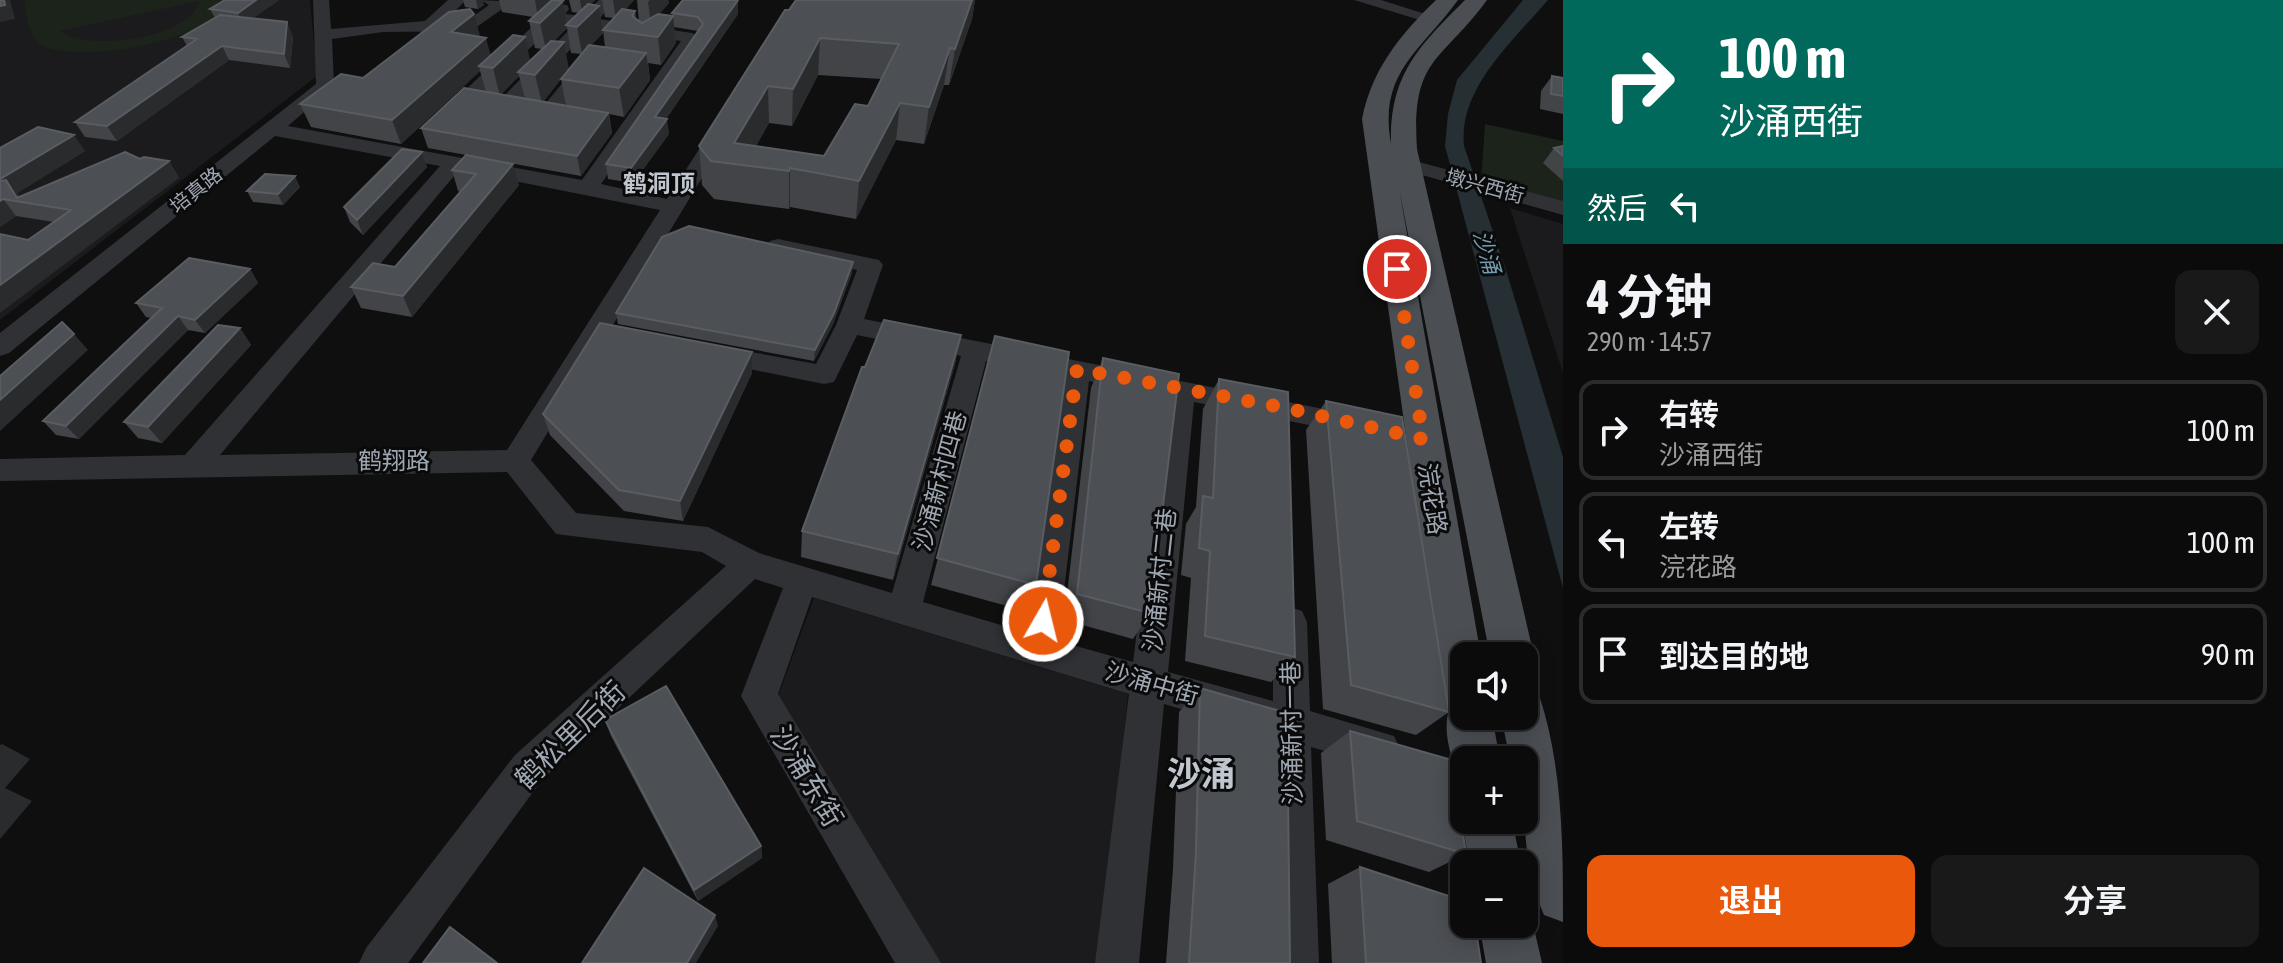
<!DOCTYPE html>
<html lang="zh">
<head>
<meta charset="utf-8">
<style>
	body { margin:0; font-family:"Asap Condensed","Noto Sans SC",sans-serif; background:#19191a; color:#f1f3f6; height:100vh; display:flex; flex-direction:column; font-size:30px; white-space:nowrap }
	* { box-sizing:border-box; margin:0 }
	p { font-size:26px; color:#9a9b9d }
	.icon { flex:none; width:44px; height:44px; fill:none; stroke:currentColor; stroke-width:2; stroke-linecap:round; stroke-linejoin:round }
	.map { position:relative; flex:1; overflow:hidden }
	.panel { display:flex; flex-direction:column; background:#0b0b0c; width:720px }
	.panel>* { flex:none }
	.hud { background:#00695c; color:#fff; overflow:hidden }
	.controls { position:absolute; left:1450px; top:642px; display:grid; gap:16px }
	.controls a { display:grid; place-items:center; width:88px; height:88px; border-radius:16px; background:#0b0b0c; box-shadow:0 4px 20px #0003,0 0 0 2px #2b2b2d; font-size:40px }
	.pin { position:absolute; display:grid; place-items:center; width:68px; height:68px; color:#fff; margin:-34px; border:4px solid #fff; border-radius:50%; box-shadow:0 2px 8px #0007 }
	.me { position:absolute; width:88px; margin:-44px; rotate:8deg; stroke-linejoin:round; filter:drop-shadow(0 0 6px #0008) }
	.turn { display:flex; align-items:center; gap:28px; height:168px; padding:0 24px; font-size:36px }
	.turn .icon { width:104px; height:104px; stroke-width:2.5 }
	.turn b { display:block; font-size:56px; line-height:68px }
	.then { display:flex; align-items:center; height:76px; padding:0 24px; background:#0003; gap:16px; font-size:30px }
	.round { display:grid; place-items:center; flex:none; width:84px; height:84px; border-radius:16px; background:#19191a }
	.overview { display:flex; align-items:center; justify-content:space-between; height:136px; padding:0 24px }
	h1 { font-size:48px; font-weight:700; line-height:60px }
	.button { display:flex; gap:16px; margin-top:auto; padding:16px 24px }
	.button a { flex:1; height:92px; border-radius:16px; background:#ea580c; color:#fff; font-size:32px; font-weight:700; line-height:92px; text-align:center }
	.button a+a { background:#19191a; color:#f1f3f6 }
	ul { padding:0; list-style:none }
	li { display:flex; align-items:center; gap:24px; height:100px; margin:0 16px 12px; padding:0 8px; border:4px solid #2b2b2d; border-radius:16px }
	li div { flex:1 }
	li b { display:block; font-size:30px }
	li em { font-style:normal }
	main { display:flex; flex:1; min-height:0 }
	.map>svg:first-child { display:block }
	.built { fill:#1b1b1d }
	.green { fill:#1b231b; fill-rule:evenodd }
	.water { fill:#252f34 }
	.lines { fill:none; stroke-linecap:round; stroke-linejoin:round }
	.minor { fill:#2f3135; fill-rule:evenodd }
	.major { fill:#4b4f54; fill-rule:evenodd }
	.wall { fill:#424448; fill-rule:evenodd }
	.shaded-wall { fill:#292b2d }
	.building { fill:#4c4f53; stroke:#595d62; stroke-width:2; fill-rule:evenodd }
	.route { stroke:#ea580c; stroke-width:14; stroke-dasharray:0 25.2 }
	.labels { text-anchor:middle; stroke-width:6; stroke-linejoin:round; paint-order:stroke }
	.far-street-label { font-size:20px; fill:#9fa7b2; stroke:#0a0a0b }
	.far-water-label { font-size:22px; font-style:italic; fill:#729db1; stroke:#0a0a0b }
	.far-quarter-label { font-size:24px; font-weight:bold; fill:#c0c6ce; stroke:#0a0a0b }
	.street-label { font-size:24px; fill:#9fa7b2; stroke:#0a0a0b }
	.near-street-label { font-size:28px; fill:#9fa7b2; stroke:#0a0a0b }
	.near-quarter-label { font-size:34px; font-weight:bold; fill:#c0c6ce; stroke:#0a0a0b }
</style>
</head>
<body>
<main>
<div class="map">
<svg width="1563" height="963" viewBox="0 0 1563 963">
	<rect width="100%" height="100%" fill="#0f0f10"/>
	<path class="built" d="M0 0H310L317 76 0 320Z
		M1510 208 1563 224V373Z
		M814 598 1128 694 1100 963H937L776 702Z"/>
	<path class="green" d="M24 0H225C214 42 76 65 42 45 27 36 27 15 24 0ZM200 1C189 39 89 52 60 31Z
		M1485 124 1563 141V204L1481 182Z"/>
	<path class="water" d="M1523 0H1548C1512 42 1458 89 1464 146L1505 267 1563 457V588L1445 146 1448 114 1457 80Z"/>
	<g class="lines">
		<path class="minor" d="M313 0H329L331 29 425 21 448 0H466L445 21H467L489 5 481 0 512 2 471 31 383 32 332 39 334 86 288 126 582 180 681 41 591 28 512 110H498L495 106 498 102 574 25 556 23 455 120 448 122 438 116 555 5H567L569 9 565 14 583 16 599 0H616L599 19 692 33 701 38 601 184 667 199 714 126H728L731 130 531 460 576 513 708 527 759 553 892 593 961 356 857 335 834 382 824 384 705 360 701 354 705 348 714 345 816 364 836 325 857 270 770 251 766 246 770 241 778 239 879 260 883 265 864 319 1364 417 1368 424 1364 431 1354 434 1194 402 1168 672 1273 701V622L1278 611 1290 607 1302 611 1307 622 1310 711 1394 736 1400 749 1394 762 1381 767 1311 747 1319 963H1275L1274 736 1164 704 1139 963H1095L1129 694 812 597 778 694 941 963H895L741 696 783 588 755 579 541 781 408 963H359L366 948 515 755 726 566 702 552 556 534 507 472 0 481V459L185 455 440 166 275 136 9 353 0 356V333L316 84ZM459 170 660 210 507 450 220 455ZM986 361 1063 376 1025 632 923 602ZM1089 381 1167 397 1133 662 1058 641Z
			M1354 0H1381L1438 18 1430 23Z
			M589 57 598 62 555 117H541L538 113 541 109 583 58Z
			M1408 159 1563 201V215L1401 169 1398 165 1401 161Z"/>
		<path class="major" d="M1436 0H1458C1421 51 1378 72 1391 144 1389 75 1419 46 1465 0H1487C1441 63 1411 57 1417 149L1534 656 1524 672V656H1490L1399 188 1481 656H1464V716H1492L1500 760H1464V779L1459 777C1450 756 1441 726 1451 705L1441 689 1362 119C1372 69 1400 35 1436 0Z
			M1524 692 1540 698C1563 769 1563 848 1563 922L1544 915C1522 862 1524 815 1524 760H1510L1501 716H1524Z
			M1464 815V820H1512L1521 864H1469L1462 820Z
			M1524 904 1533 924 1542 963H1486L1479 924H1524Z"/>
	</g>
	<path class="wall" d="M279 0 253 18 293 37 290 68 229 60 117 141 85 137 75 122 187 46 182 37 215 18 210 9Z
		M463 0H482L484 5 478 9 465 7Z
		M499 0H559L567 25 579 13 572 12 569 0H595L590 5 599 6 603 33 591 45 605 47 603 30 614 18 605 17 602 0H634L625 10 635 11 636 19 639 22 637 0H668L669 3 659 14 673 16 672 13 738 14 666 119 669 134 633 183 608 179 606 164 698 31 674 27 676 43 661 65 648 63 650 80 624 117 609 114 612 133 581 176 487 159 519 185 412 317 361 308 351 287 395 267 461 192 458 191 452 170 466 155 428 148 421 128 486 92 480 71 401 144 311 127 300 104 363 78 480 36 491 55 530 61 542 49 535 48 529 21 533 17 502 12ZM567 28 571 53 581 54 569 69 554 41ZM519 76 525 98 501 94ZM561 79 566 106 543 102Z
		M796 0H975L972 19 949 85H944L924 144 896 140 856 219 790 207 789 209 714 199 702 185 699 146ZM818 75 881 79 868 106 824 156 756 146 769 123 792 126Z
		M1552 76 1563 78V114L1540 109 1541 91Z
		M1563 146V181L1543 163 1554 148Z
		M0 148 85 151 17 193 20 197 140 159 169 161 179 178 28 240 54 222 16 216 0 227Z
		M422 152 427 167 363 235 350 222 344 207Z
		M300 187 283 205 253 202 247 191Z
		M853 262 852 273 833 324 814 361 618 324 616 313Z
		M250 269 258 283 205 333 188 330 79 439 56 435 43 421 152 318 146 317 136 303Z
		M240 328 251 345 162 443 138 438 124 422Z
		M961 335 955 364 893 580 801 557 802 531 865 367Z
		M995 336 1036 585 1025 611 931 585Z
		M752 352V373L683 521 624 511 550 435 543 414Z
		M1103 358 1150 613 1133 639 1064 620 1091 388Z
		M1219 379 1295 657 1271 682 1185 661 1191 578 1181 575 1186 524 1196 507 1203 409Z
		M1326 401 1449 712 1416 735 1323 709 1306 430Z
		M1200 688 1290 963H1166L1173 869 1179 712Z
		M605 720 761 846 762 858 698 901 611 736Z
		M1350 731 1466 854 1429 872 1326 840 1321 753Z
		M1360 867 1481 963H1332L1328 884Z"/>
	<path class="shaded-wall" d="M4 0H10L15 19 0 22V6Z
		M256 0H279L244 25 238 13Z
		M476 0H482L484 5 478 9Z
		M535 0H559L538 18Z
		M580 0H595L582 13Z
		M613 0H634L616 19Z
		M650 0H668L669 3 651 24 648 2Z
		M738 0V14L657 132 655 117Z
		M972 0H975L972 19 949 85 955 49Z
		M563 1 567 28 546 50 540 23Z
		M599 6 603 33 582 54 577 27Z
		M474 14 480 36 451 32Z
		M673 16 676 43 661 65 658 37Z
		M287 22 293 37 290 68 284 54Z
		M525 37 531 64 518 72 519 76 500 96 493 68Z
		M486 38 492 60 479 66 480 71 401 144 392 120Z
		M820 38 818 75 792 126 793 89Z
		M564 42 569 69 542 103 535 75Z
		M222 46 229 60 117 141 107 126Z
		M950 48 944 85 924 144 929 107Z
		M646 53 650 80 624 117 619 88Z
		M768 86 769 123 745 165 734 143Z
		M900 103 896 140 856 219 859 181Z
		M608 113 612 133 581 176 577 156Z
		M667 119 669 134 633 183 631 168Z
		M74 135 85 151 17 193 23 202 0 187V179Z
		M422 152 427 167 363 235 357 220Z
		M169 161 179 178 0 313V285Z
		M513 164 519 185 412 317 403 296Z
		M790 168V207L789 209V171Z
		M295 176 300 187 283 205 278 194Z
		M3 199 16 216 0 227V201Z
		M853 262 852 273 833 324 814 361 815 350Z
		M250 269 258 283 205 333 195 320Z
		M178 316 188 330 79 439 66 426Z
		M240 328 251 345 162 443 148 427Z
		M74 334 88 350 0 431V400Z
		M961 335 955 364 893 580 898 554Z
		M752 352V373L683 521 680 501Z
		M2 744 30 759 5 788 32 801 0 839V745Z
		M761 846 762 858 698 901 694 890Z
		M715 915 718 926 696 963H687Z"/>
	<path class="building" d="M0 0H4L5 5 0 6Z
		M225 0H256L238 13 210 9Z
		M552 0 563 1 540 23 529 21Z
		M683 0H738L655 117 667 119 631 168 606 164 703 24 698 17 672 13Z
		M796 0H972L955 49 950 48 929 107 900 103 859 181 790 168 789 171 711 161 699 146 785 10H789ZM820 38 899 44 868 106 855 104 824 156 734 143 768 86 793 89Z
		M588 4 599 6 577 27 566 25Z
		M470 9 474 14 451 32 486 38 392 120 300 104 341 74 363 78 449 12Z
		M622 9 635 11 632 16 642 23 658 14 673 16 658 37 603 30Z
		M220 15 287 22 284 54 222 46 107 126 75 122 197 39 182 37Z
		M513 35 525 37 493 68 479 66Z
		M551 41 564 42 535 75 518 72Z
		M589 45 646 53 619 88 561 79Z
		M1552 76 1563 78V96L1551 94Z
		M464 88 608 113 577 156 421 128Z
		M38 127 74 135 0 179V148Z
		M1563 146V156L1554 148Z
		M402 149 422 152 357 220 344 207Z
		M125 152 140 159 144 157 169 161 0 285V234L28 240 71 210 3 199 0 201V181L6 180 17 198Z
		M466 155 513 164 403 296 351 287 373 263 395 267 476 174 452 170Z
		M265 174 295 176 278 194 247 191Z
		M689 226 853 262 834 313 815 350 616 313 662 237Z
		M189 258 250 269 195 320 178 316 66 426 43 421 162 308 136 303Z
		M884 320 961 335 898 554 802 531 862 367H865Z
		M62 322 74 334 0 400V376Z
		M600 323 752 352 680 501 619 490 543 414Z
		M218 325 240 328 148 427 124 422Z
		M995 336 1069 352 1036 585 937 558Z
		M1103 358 1179 374 1150 613 1077 594Z
		M1219 379 1288 392 1295 657 1205 636 1210 551 1199 548 1203 496 1213 498Z
		M1326 401 1402 417 1449 712 1351 685Z
		M666 686 761 846 694 890 605 720Z
		M1200 688 1287 713 1290 963H1189L1196 852Z
		M1350 731 1452 760 1466 854 1357 821Z
		M1360 867 1464 901V924H1475L1481 963H1366Z
		M644 868 715 915 687 963H582Z
		M450 927 497 963H423Z"/>
	<g class="lines">
		<path class="route" d="M1043 621 1077 369 1286 408 1423 439 1397 269"/>
	</g>
	<g class="labels">
		<g class="far-street-label">
			<text transform="translate(1485 186) rotate(15)" y="7">墩兴西街</text>
			<text transform="translate(196 190) rotate(-39)" y="7">培真路</text>
		</g>
		<g class="far-water-label">
			<text transform="translate(1487 252) rotate(74)" y="8">沙涌</text>
		</g>
		<g class="far-quarter-label">
			<text x="659" y="192">鹤洞顶</text>
		</g>
		<g class="street-label">
			<text x="394" y="469">鹤翔路</text>
			<text transform="translate(940 481) rotate(-75)" y="8">沙涌新村四巷</text>
			<text transform="translate(1432 499) rotate(81)" y="8">浣花路</text>
			<text transform="translate(1160 580) rotate(-84)" y="8">沙涌新村二巷</text>
			<text transform="translate(1152 684) rotate(16)" y="8">沙涌中街</text>
			<text transform="translate(1292 733) rotate(-91)" y="8">沙涌新村一巷</text>
		</g>
		<g class="near-street-label">
			<text transform="translate(570 735) rotate(-44)" y="10">鹤松里后街</text>
			<text transform="translate(807 776) rotate(59)" y="10">沙涌东街</text>
		</g>
		<g class="near-quarter-label">
			<text x="1201" y="786">沙涌</text>
		</g>
	</g>
</svg>
<div class="controls">
<a><svg class="icon" aria-label="sound" viewBox="0 0 24 24"><path d="M4 9h4l5-4v14l-5-4H4zM17 9q2 3 0 6"/></svg></a>
<a>+</a>
<a>−</a>
</div>
<div class="pin" style="left:1397px;top:269px;background:#d93025"><svg class="icon" aria-label="arrive" viewBox="0 0 24 24"><path d="M6 21V4h12l-3 4 3 4H6"/></svg></div>
<svg class="me" style="left:1043px;top:621px" viewBox="-20 -20 40 40"><circle r="17" fill="#ea580c" stroke="#fff" stroke-width="3"/><path d="M0-11L8 9 0 5-8 9z" fill="#fff"/></svg>
</div>
<section class="panel">
<div class="hud">
<div class="turn"><svg class="icon" aria-label="right" viewBox="0 0 24 24"><path d="M7 20v-9h11M14 6l5 5-5 5"/></svg><div><b>100 m</b>沙涌西街</div></div>
<div class="then">然后<svg class="icon" aria-label="left" viewBox="0 0 24 24"><path d="M17 20v-9H6M10 6l-5 5 5 5"/></svg></div>
</div>
<div class="overview"><div><h1>4 分钟</h1><p>290 m · 14:57</p></div><a class="round"><svg class="icon" aria-label="close" viewBox="0 0 24 24"><path d="M6 6l12 12M18 6L6 18"/></svg></a></div>
<ul>
<li><svg class="icon" aria-label="right" viewBox="0 0 24 24"><path d="M7 20v-9h11M14 6l5 5-5 5"/></svg><div><b>右转</b><p>沙涌西街</p></div><em>100 m</em></li>
<li><svg class="icon" aria-label="left" viewBox="0 0 24 24"><path d="M17 20v-9H6M10 6l-5 5 5 5"/></svg><div><b>左转</b><p>浣花路</p></div><em>100 m</em></li>
<li><svg class="icon" aria-label="arrive" viewBox="0 0 24 24"><path d="M6 21V4h12l-3 4 3 4H6"/></svg><div><b>到达目的地</b></div><em>90 m</em></li>
</ul>
<div class="button"><a>退出</a><a>分享</a></div>
</section>
</main>
</body>
</html>
